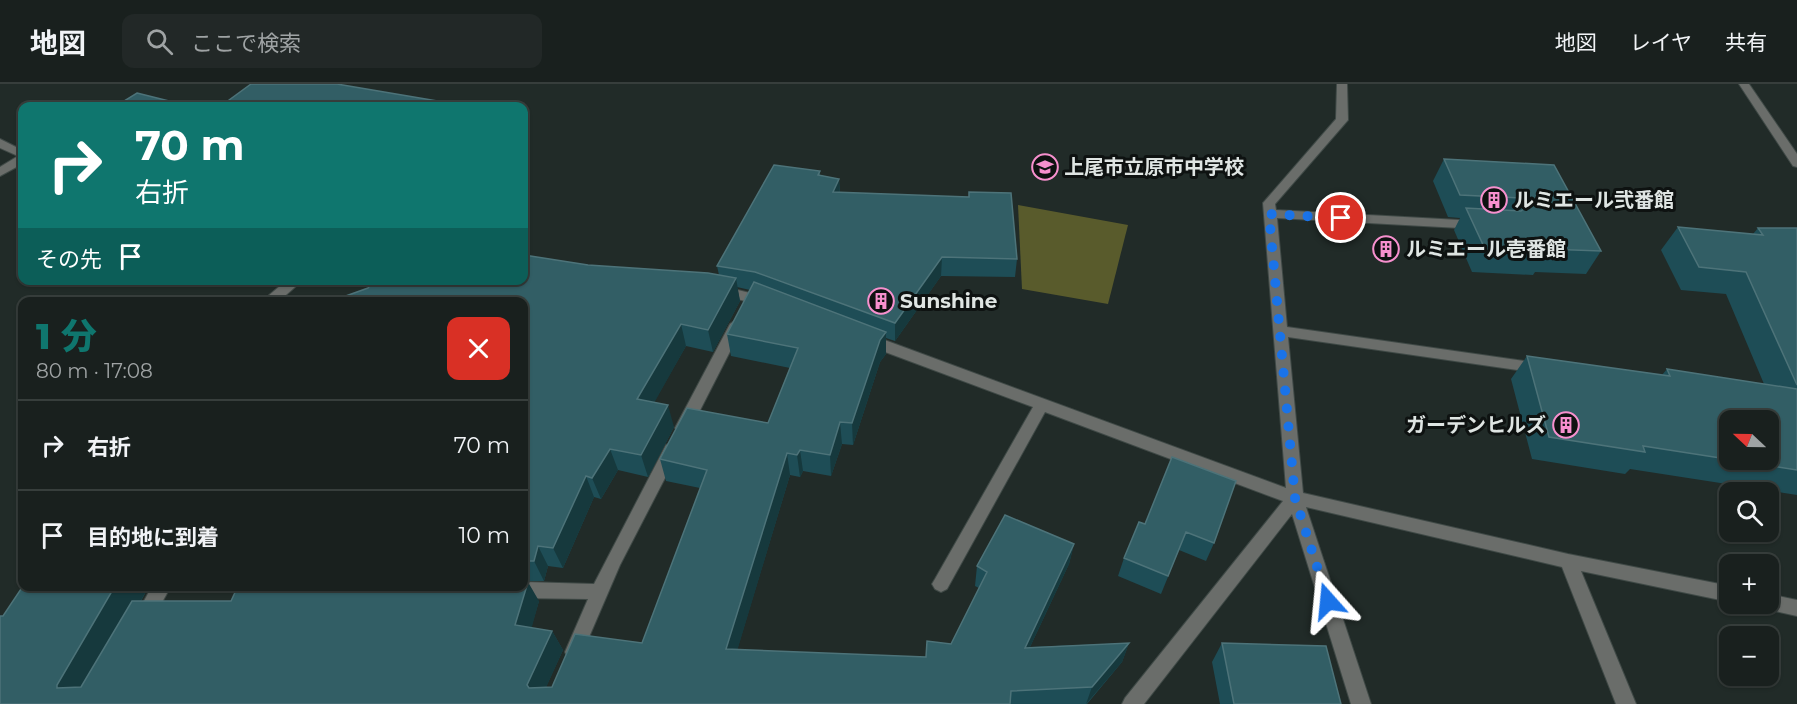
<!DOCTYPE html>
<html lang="ja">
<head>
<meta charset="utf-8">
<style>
	body { margin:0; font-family:Montserrat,"Noto Sans JP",sans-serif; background:#222827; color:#f1f3f6; height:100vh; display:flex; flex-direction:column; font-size:22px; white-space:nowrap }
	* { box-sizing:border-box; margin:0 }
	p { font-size:20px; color:#9fa3a4 }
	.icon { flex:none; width:33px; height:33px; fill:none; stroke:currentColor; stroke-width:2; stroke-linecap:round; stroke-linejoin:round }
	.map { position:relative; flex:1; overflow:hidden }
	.side { position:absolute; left:18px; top:213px; width:510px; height:294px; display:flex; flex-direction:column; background:#19201e; border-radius:12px; box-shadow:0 2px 4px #0004,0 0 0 2px #373e3c }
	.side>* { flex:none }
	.top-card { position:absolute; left:18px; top:18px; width:510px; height:183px; border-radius:12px; box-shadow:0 2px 4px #0004,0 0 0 2px #373e3c; background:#0f766e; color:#fff; overflow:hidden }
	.needle { width:39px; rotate:292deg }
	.controls { position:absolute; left:1719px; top:326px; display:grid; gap:12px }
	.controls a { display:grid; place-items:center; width:60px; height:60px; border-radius:12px; background:#19201e; box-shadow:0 2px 4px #0004,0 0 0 2px #373e3c; font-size:30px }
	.pin { position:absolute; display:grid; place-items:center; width:51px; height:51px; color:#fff; margin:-26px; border:3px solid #fff; border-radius:50%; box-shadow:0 2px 6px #0007 }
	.me { position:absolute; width:66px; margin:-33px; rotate:342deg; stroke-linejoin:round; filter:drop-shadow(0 0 4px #0008) }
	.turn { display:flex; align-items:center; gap:21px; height:126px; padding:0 18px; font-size:27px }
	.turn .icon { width:78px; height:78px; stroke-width:2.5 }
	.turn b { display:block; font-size:42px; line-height:51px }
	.then { display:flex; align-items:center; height:57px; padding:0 18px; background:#0003; gap:12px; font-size:22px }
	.round { display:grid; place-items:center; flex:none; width:63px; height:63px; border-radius:12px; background:#222827 }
	.headline { display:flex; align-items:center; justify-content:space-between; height:102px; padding:0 18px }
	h1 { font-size:36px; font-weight:800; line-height:45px; color:#0f766e }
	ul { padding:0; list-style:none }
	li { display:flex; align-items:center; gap:18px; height:90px; padding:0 18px; border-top:2px solid #373e3c }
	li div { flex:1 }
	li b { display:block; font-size:22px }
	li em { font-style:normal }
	header { display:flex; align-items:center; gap:36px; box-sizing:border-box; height:84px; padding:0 30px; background:#19201e; border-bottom:2px solid #373e3c }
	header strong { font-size:28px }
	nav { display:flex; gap:33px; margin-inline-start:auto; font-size:21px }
	.search { width:420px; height:54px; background:#222827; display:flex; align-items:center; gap:15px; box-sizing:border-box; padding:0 21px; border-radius:12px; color:#9fa3a4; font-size:22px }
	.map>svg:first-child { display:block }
	.forest { fill:#595b2c }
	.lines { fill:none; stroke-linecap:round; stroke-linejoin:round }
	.minor-casing { stroke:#3f4946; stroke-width:2 }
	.minor { fill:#6a6d6a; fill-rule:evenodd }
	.wall { fill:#1e4d56 }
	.shaded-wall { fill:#16393d }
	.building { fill:#325e65; stroke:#4d7379; stroke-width:1.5; fill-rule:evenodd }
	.route { stroke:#1a73e8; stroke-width:10; stroke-dasharray:0 18 }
	.labels { text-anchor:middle; stroke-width:6; stroke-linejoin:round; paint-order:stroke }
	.poi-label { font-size:20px; font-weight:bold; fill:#dfe5e3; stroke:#0e1211; text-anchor:start }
</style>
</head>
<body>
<header>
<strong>地図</strong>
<div class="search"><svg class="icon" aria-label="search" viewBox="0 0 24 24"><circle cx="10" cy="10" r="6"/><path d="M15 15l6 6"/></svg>ここで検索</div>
<nav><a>地図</a><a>レイヤ</a><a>共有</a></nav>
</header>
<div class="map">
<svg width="1797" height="620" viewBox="0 0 1797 620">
	<rect width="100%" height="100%" fill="#212b28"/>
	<path class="forest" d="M1018 121 1128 141 1108 220 1022 205Z"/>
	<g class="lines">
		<g class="minor-casing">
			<path id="minor" d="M1337 0H1347L1348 36 1275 120 1276 126 1478 137 1484 141 1478 145 1277 134 1287 243 1538 279 1543 280 1545 284 1543 288 1538 289 1288 253 1303 409 1568 470 1730 502V518L1581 487 1636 620H1616L1562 483 1306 423 1371 620H1351L1292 430 1144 620H1122L1125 614 1283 417 1045 328 947 505 941 508 935 505 932 500 935 495 1033 323 861 259 859 255 861 251H871L1286 404 1263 119 1336 35Z
				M1739 0H1749L1797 70V83L1793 82Z
				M0 55 22 66V80L0 92V83L18 72 0 64Z
				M287 196H303L278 218H261Z
				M718 201 770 214 772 217 765 222 713 209 711 206 713 203Z
				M737 235 744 240 691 344 688 348H678L675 344 730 240Z
				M672 359 678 361 680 365 620 481 580 574 574 576 568 574 565 568 588 515 515 514 509 511 506 506 508 502H524V498L594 500 666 361Z
				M152 502H171L150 540 144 542 138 540 135 534Z
				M1768 510 1797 516V532L1762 524 1760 519H1768Z"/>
		</g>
		<use href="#minor" class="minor"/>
	</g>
	<path class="wall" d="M1444 75 1554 81 1601 167 1586 190 1535 188 1533 191 1472 188 1454 146 1460 134 1448 133 1433 97Z
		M820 87V91L839 95 840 109 1017 175 1015 193 941 192 895 257 886 254V270L880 278 853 361 842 360 831 392 803 387 800 393 790 391 737 566 926 573 951 560 979 504 975 502 977 482 1074 460 1069 480 1030 563 1129 559 1122 578 1087 620H0L149 502 141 517H539L531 544 552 547 563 566 546 603H552L642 559 700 404 666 397 660 375 768 339 790 284 731 272 727 250 750 206 737 203 740 217 713 268 686 262 654 318 674 343 648 393 618 386 601 415 594 413 563 484 548 482 544 497H524V218L390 198 588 181 719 191 717 182Z
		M1678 143 1753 150 1758 144H1797V411L1630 385 1625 390 1532 375 1511 295 1527 272 1662 291 1667 285 1764 300 1726 210 1681 206 1661 166Z
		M175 196H209L206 200Z
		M1172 373 1214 459 1206 477 1179 466 1161 510 1118 492 1124 474 1145 440Z
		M1222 559 1341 620H1220L1212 578Z"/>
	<path class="shaded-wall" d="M839 95 840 114 833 108Z
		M942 173 941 192 895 257V239Z
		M736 194 740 217 713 268 708 246Z
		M681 240 686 262 644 337 637 315Z
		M886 248V270L880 278 853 361 852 339 880 256Z
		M668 321 674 343 648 393 641 371Z
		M840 338 842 360 831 392 830 371Z
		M610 365 618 386 601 415 592 394Z
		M800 366 803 387 800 393 797 371Z
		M787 369 790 391 732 584 726 565Z
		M586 392 594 413 563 484 553 464Z
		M1074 460 1069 480 1021 582 1025 564Z
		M538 462 548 482 544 497 534 477Z
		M528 498 539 517 527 561 515 541Z
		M115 502H149L83 619 57 604V601Z
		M552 547 563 566 539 619 527 601Z
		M1129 559 1122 578 1086 620 1092 603Z"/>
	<path class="building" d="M251 0H337L467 22H221Z
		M137 9 189 22H116Z
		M1444 75 1554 81 1601 167 1546 165 1548 169 1485 165 1466 124 1521 127 1530 120 1521 114 1460 111Z
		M774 81 820 87 818 91 839 95 833 108 969 113V108L1011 109 1017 175 942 173 895 239 755 188 717 182Z
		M1678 143 1763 151 1758 144H1797V301L1746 188 1699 183Z
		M524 171 588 181 708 189 736 194 708 246 681 240 637 315 668 321 641 371 610 365 592 394 586 392 553 464 538 462 534 477H524V218H329L368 204 374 196 390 198 391 196H524Z
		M754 198 886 248 880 256 852 339 840 338 830 371 800 366 797 371 787 369 726 565 926 573 927 557 951 560 987 488 977 482 1005 431 1074 460 1025 564 1129 559 1092 603 1011 607 1010 620H0V532H3L23 502H115L57 601V604L81 603 132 517H231L238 502H524V497L528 498 515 541 552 547 527 601 529 604 552 603 575 550 642 559 707 386 660 375 687 324 768 339 798 264 727 250Z
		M1527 272 1670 292 1667 285 1797 305V386L1643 362 1645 368 1549 353ZM1730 336H1768V375H1730Z
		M1172 373 1236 397 1214 459 1186 448 1168 492 1124 474 1139 438 1145 440Z
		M1222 559 1326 562 1341 620H1234Z"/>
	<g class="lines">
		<path class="route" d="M1328 517 1295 414 1269 130 1341 134"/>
	</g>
	<defs>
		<g id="school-ring" transform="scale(1.35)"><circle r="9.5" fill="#0e1211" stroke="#f790ce" stroke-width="1.5"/><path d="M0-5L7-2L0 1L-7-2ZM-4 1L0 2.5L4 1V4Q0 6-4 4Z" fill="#f790ce"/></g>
		<g id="building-ring" transform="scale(1.35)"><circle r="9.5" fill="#0e1211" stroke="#f790ce" stroke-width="1.5"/><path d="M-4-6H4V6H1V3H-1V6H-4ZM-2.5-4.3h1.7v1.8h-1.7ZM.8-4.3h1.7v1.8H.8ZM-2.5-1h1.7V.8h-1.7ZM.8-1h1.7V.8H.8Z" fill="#f790ce"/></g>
	</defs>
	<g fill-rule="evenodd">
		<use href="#school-ring" x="1045" y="83"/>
		<use href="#building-ring" x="1494" y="116"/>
		<use href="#building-ring" x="1386" y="165"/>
		<use href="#building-ring" x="881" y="217"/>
		<use href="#building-ring" x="1566" y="341"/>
	</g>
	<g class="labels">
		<g class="poi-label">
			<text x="1064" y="90">上尾市立原市中学校</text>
			<text x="1514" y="123">ルミエール弐番館</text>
			<text x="1406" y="172">ルミエール壱番館</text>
			<text x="900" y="224">Sunshine</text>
			<text x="1546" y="348" text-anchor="end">ガーデンヒルズ</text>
		</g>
	</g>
</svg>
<div class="controls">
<a><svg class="needle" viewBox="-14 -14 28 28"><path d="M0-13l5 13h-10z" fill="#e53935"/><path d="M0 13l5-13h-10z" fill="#9fa3a4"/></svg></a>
<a><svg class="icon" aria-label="search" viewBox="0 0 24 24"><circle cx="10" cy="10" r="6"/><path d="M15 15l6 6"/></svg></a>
<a>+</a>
<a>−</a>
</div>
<div class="pin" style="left:1341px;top:134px;background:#d93025"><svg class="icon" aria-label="arrive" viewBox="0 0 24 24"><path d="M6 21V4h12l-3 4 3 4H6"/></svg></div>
<svg class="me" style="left:1328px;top:517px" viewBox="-20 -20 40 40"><path d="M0-17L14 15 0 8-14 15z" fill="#1a73e8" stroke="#fff" stroke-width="4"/></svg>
<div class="top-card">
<div class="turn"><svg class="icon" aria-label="right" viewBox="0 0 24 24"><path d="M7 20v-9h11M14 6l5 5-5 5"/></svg><div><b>70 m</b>右折</div></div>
<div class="then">その先<svg class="icon" aria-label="arrive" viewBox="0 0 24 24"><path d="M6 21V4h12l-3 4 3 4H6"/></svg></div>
</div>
<section class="side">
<div class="headline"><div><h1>1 分</h1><p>80 m · 17:08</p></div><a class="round" style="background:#d93025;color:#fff"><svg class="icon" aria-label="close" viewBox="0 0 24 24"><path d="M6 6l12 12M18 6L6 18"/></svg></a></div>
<ul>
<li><svg class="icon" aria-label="right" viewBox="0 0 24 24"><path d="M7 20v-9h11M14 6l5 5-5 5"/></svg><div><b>右折</b></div><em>70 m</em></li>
<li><svg class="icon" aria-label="arrive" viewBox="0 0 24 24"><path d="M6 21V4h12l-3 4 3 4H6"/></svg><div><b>目的地に到着</b></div><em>10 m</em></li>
</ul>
</section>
</div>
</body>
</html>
